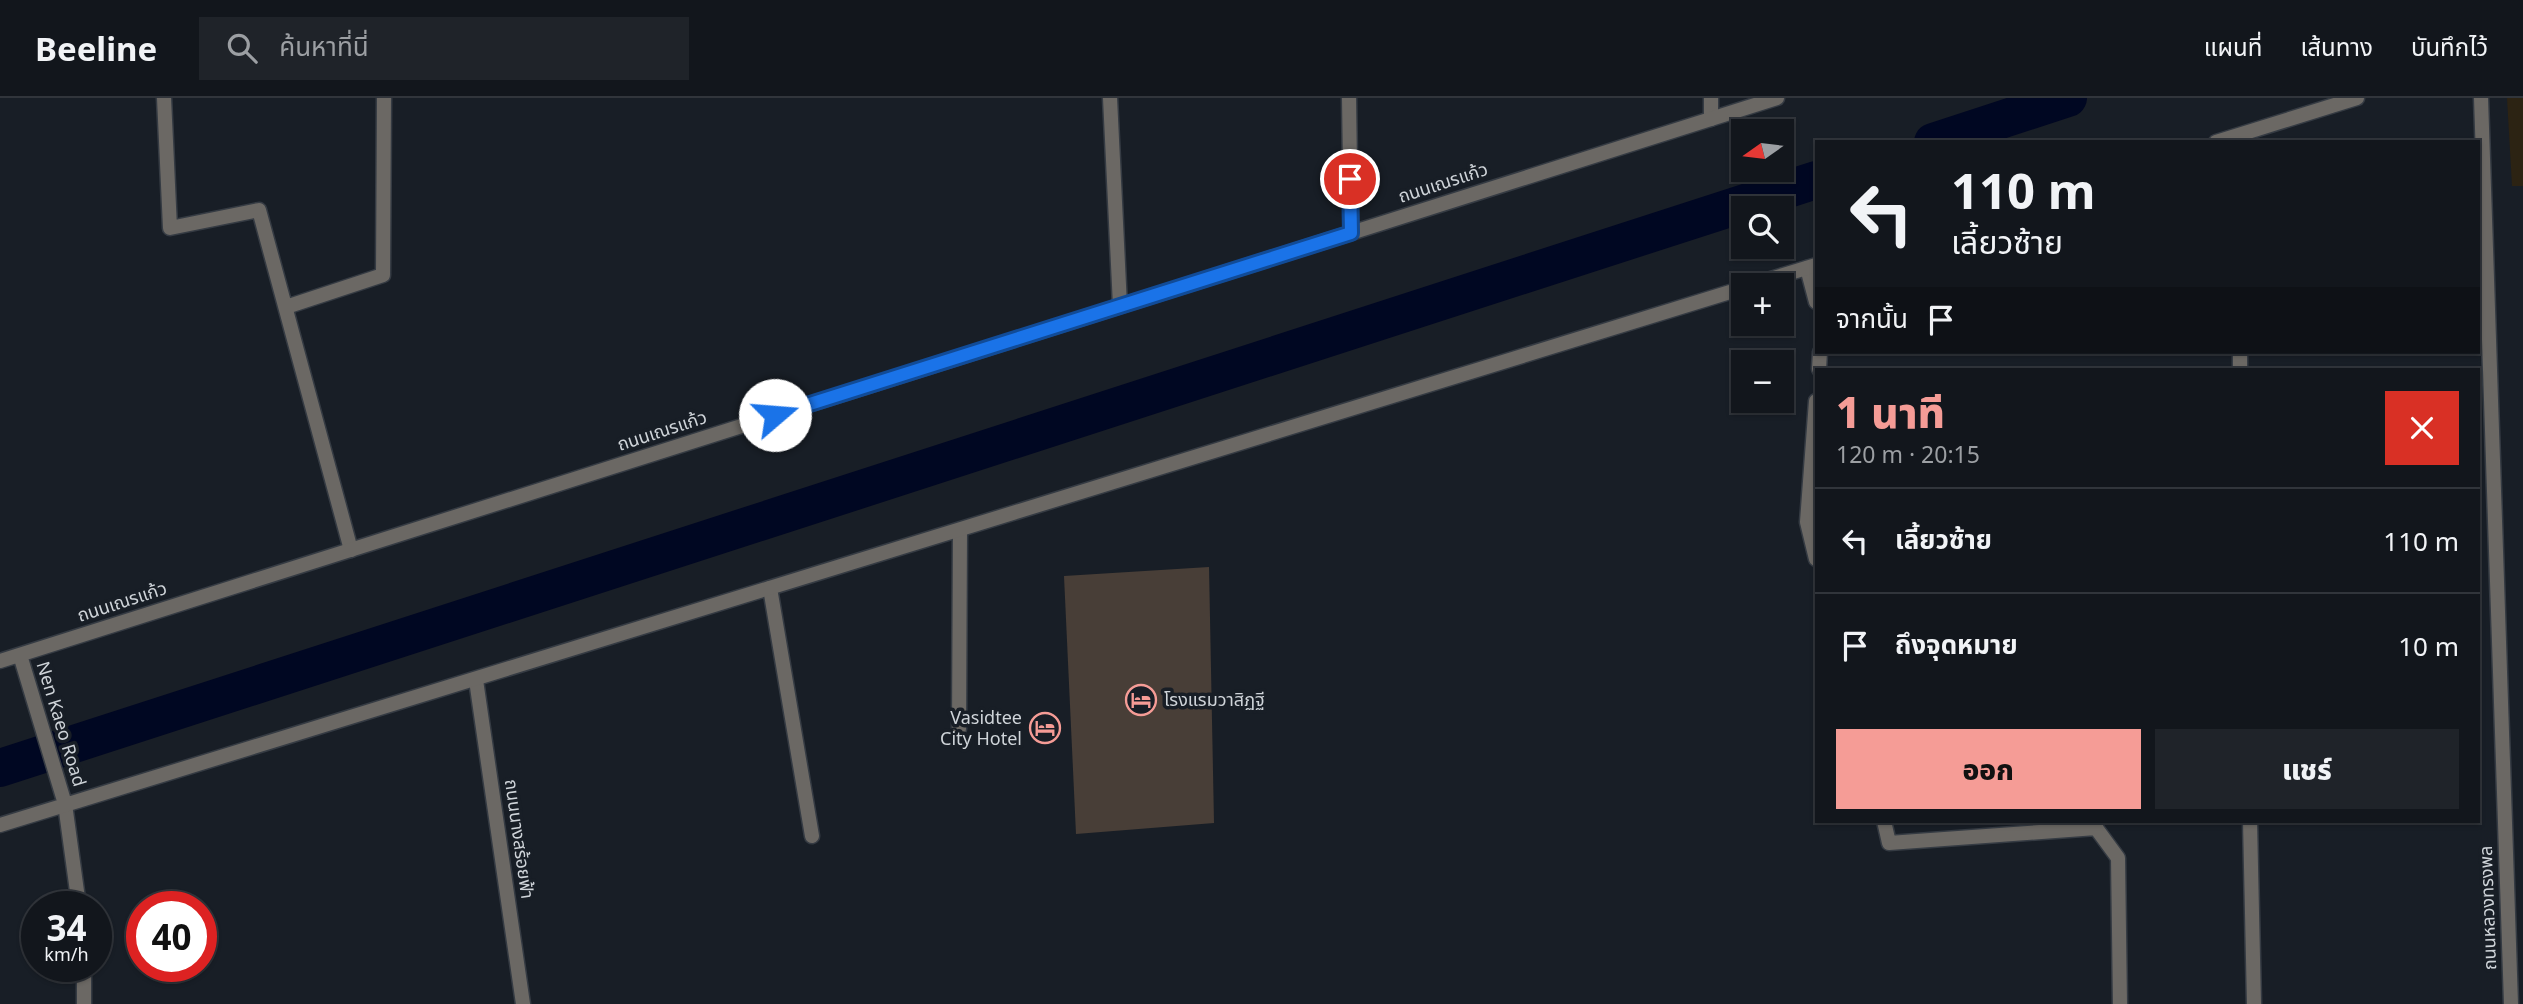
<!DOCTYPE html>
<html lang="th">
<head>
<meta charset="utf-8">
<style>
	body { margin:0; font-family:"Noto Sans","Noto Sans Thai",sans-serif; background:#1f2329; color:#f1f3f6; height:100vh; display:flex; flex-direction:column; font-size:26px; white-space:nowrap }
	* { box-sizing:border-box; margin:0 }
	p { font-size:23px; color:#9c9fa3 }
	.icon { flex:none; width:38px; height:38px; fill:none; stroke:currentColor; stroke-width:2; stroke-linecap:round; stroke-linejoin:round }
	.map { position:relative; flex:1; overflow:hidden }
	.panel { position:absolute; left:1815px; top:270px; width:665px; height:455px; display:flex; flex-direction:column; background:#12161c; border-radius:0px; box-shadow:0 2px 5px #0004,0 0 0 2px #31353b }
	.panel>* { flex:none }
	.banner { position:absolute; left:1815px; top:42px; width:665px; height:214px; border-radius:0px; box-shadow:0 2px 5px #0004,0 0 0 2px #31353b; background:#12161c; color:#f1f3f6; overflow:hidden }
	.needle { width:46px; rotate:256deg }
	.fabs { position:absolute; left:1731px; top:21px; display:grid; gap:14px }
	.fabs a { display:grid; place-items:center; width:63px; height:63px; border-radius:0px; background:#12161c; box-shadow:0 2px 5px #0004,0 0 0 2px #31353b; font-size:35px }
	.speed { position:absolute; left:21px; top:793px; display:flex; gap:14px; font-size:35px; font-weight:700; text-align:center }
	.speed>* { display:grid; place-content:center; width:91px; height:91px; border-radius:50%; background:#12161c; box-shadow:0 2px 5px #0004,0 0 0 2px #31353b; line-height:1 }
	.speed small { font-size:18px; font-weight:400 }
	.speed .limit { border:10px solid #d22; background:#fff; color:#111 }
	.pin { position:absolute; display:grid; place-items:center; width:60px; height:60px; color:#fff; margin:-30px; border:4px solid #fff; border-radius:50%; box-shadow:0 2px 7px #0007 }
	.me { position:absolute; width:77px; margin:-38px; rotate:72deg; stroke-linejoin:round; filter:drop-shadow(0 0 5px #0008) }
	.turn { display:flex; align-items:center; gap:24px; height:147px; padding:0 21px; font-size:32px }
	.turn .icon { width:91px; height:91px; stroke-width:2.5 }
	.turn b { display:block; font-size:49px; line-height:60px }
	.then { display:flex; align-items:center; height:66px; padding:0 21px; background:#0003; gap:14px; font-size:26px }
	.round { display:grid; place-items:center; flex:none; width:74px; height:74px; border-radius:0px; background:#1f2329 }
	.head { display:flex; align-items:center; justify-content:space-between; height:119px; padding:0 21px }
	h1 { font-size:42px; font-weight:800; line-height:52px; color:#f59c96 }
	.cta { display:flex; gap:14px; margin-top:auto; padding:14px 21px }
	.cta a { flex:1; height:80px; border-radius:0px; background:#f59c96; color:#111; font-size:28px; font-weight:800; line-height:80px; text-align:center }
	.cta a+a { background:#1f2329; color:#f1f3f6 }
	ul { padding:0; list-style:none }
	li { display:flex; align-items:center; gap:21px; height:105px; padding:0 21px; border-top:2px solid #31353b }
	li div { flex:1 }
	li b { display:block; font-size:26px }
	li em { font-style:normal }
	header { display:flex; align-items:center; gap:42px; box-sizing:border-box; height:98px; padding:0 35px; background:#12161c; border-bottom:2px solid #31353b }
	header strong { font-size:33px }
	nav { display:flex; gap:38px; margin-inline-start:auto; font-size:24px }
	.search { width:490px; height:63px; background:#1f2329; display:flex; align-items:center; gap:18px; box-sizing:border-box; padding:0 24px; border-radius:0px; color:#9c9fa3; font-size:26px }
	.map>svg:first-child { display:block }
	.medical { fill:#2c2313 }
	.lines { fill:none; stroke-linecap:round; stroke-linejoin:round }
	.canal { stroke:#000722; stroke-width:38 }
	.building { fill:#483e37 }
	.service-casing { stroke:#353b43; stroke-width:17 }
	.minor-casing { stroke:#353b43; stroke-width:17 }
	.tertiary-casing { stroke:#353b43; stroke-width:17 }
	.service { stroke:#6b6864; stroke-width:14 }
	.minor { stroke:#6b6864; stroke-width:14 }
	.tertiary { stroke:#6b6864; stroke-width:14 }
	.route-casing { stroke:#114b97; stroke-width:18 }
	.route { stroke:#1a73e8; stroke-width:12 }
	.labels { text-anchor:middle; stroke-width:7; stroke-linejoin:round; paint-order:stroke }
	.street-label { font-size:18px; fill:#cfd4d9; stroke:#181e26 }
	.poi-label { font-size:18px; fill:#cfd4d9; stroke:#181e26; text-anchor:start }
</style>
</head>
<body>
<header>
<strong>Beeline</strong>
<div class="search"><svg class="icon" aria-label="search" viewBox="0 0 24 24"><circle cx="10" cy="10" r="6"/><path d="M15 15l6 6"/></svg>ค้นหาที่นี่</div>
<nav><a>แผนที่</a><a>เส้นทาง</a><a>บันทึกไว้</a></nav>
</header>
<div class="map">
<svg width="2523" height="906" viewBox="0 0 2523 906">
	<rect width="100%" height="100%" fill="#181e26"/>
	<path class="medical" d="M2507 0H2523V88H2512Z"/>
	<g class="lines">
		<path class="canal" d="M1933 44 2068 0
			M0 670 1816 82"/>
	</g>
	<path class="building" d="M1209 469 1214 725 1076 736 1064 478Z"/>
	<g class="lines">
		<g class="service-casing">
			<path id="service" d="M1110 0 1120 208
				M1349 0 1351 135
				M1807 170 1816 204
				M1819 271 1820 254
				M1816 303 1807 424 1816 461
				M1884 723 1889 745 2096 730V723
				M2096 730 2118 760 2120 906"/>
		</g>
		<g class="minor-casing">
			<path id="minor" d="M164 0 170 130 259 112 351 452
				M1711 0V21
				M2481 0 2511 906
				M286 209 383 177 384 0
				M2240 254V271
				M770 490 812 738
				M476 582 523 906
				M959 631 960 432
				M65 706 79 808
				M2250 723 2254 906
				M84 906V868"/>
		</g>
		<g class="tertiary-casing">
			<path id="tertiary" d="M2216 44 2357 0
				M1751 187 1816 167
				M20 557 65 706
				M0 563 1777 0
				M0 727 1743 190"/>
		</g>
		<use href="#service" class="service"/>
		<use href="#minor" class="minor"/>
		<use href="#tertiary" class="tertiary"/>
	</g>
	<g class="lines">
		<g class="route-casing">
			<path id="route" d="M775 317 1351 135 1350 81"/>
		</g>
		<use href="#route" class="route"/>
	</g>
	<defs>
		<g id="hotel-ring" transform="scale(1.575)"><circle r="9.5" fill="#181e26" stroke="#f59c96" stroke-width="1.5"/><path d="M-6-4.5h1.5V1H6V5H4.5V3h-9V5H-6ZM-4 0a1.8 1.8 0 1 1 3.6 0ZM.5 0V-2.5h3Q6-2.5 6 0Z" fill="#f59c96"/></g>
	</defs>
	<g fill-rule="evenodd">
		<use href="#hotel-ring" x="1141" y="602"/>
		<use href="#hotel-ring" x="1045" y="630"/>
	</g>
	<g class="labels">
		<g class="street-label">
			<text transform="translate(1443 85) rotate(-18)" y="6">ถนนเณรแก้ว</text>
			<text transform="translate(662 333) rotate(-18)" y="6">ถนนเณรแก้ว</text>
			<text transform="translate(122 504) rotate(-18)" y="6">ถนนเณรแก้ว</text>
			<text transform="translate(61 626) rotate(73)" y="6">Nen Kaeo Road</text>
			<text transform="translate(519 741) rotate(82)" y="6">ถนนนางสร้อยฟ้า</text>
			<text transform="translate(2488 810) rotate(-92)" y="6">ถนนหลวงทรงพล</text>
		</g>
		<g class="poi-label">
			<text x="1164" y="608">โรงแรมวาสิฏฐี</text>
			<text x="1022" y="626" text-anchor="end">Vasidtee<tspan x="1022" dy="21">City Hotel</tspan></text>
		</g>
	</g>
</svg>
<div class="fabs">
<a><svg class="needle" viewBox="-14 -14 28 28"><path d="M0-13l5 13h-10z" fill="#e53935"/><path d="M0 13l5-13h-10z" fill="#9c9fa3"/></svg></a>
<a><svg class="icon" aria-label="search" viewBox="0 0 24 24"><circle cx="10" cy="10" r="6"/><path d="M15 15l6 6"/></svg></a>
<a>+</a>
<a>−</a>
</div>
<div class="speed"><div>34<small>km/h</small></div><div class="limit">40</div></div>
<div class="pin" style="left:1350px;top:81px;background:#d93025"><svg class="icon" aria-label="arrive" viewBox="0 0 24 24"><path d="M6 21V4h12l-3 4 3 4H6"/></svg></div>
<svg class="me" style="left:775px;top:317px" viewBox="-20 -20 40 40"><circle r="19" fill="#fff"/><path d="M0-13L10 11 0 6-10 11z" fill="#1a73e8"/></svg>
<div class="banner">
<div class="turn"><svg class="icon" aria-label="left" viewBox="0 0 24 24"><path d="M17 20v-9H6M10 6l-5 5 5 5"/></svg><div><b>110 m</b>เลี้ยวซ้าย</div></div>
<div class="then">จากนั้น<svg class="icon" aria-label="arrive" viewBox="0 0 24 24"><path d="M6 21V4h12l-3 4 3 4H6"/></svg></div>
</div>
<section class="panel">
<div class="head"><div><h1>1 นาที</h1><p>120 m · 20:15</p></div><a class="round" style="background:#d93025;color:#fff"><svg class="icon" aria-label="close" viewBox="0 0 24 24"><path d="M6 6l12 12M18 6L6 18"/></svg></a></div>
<ul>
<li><svg class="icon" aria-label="left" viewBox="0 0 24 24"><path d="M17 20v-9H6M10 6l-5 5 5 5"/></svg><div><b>เลี้ยวซ้าย</b></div><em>110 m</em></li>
<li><svg class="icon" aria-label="arrive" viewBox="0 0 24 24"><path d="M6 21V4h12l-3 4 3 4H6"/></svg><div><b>ถึงจุดหมาย</b></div><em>10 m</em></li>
</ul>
<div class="cta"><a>ออก</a><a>แชร์</a></div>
</section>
</div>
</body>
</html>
